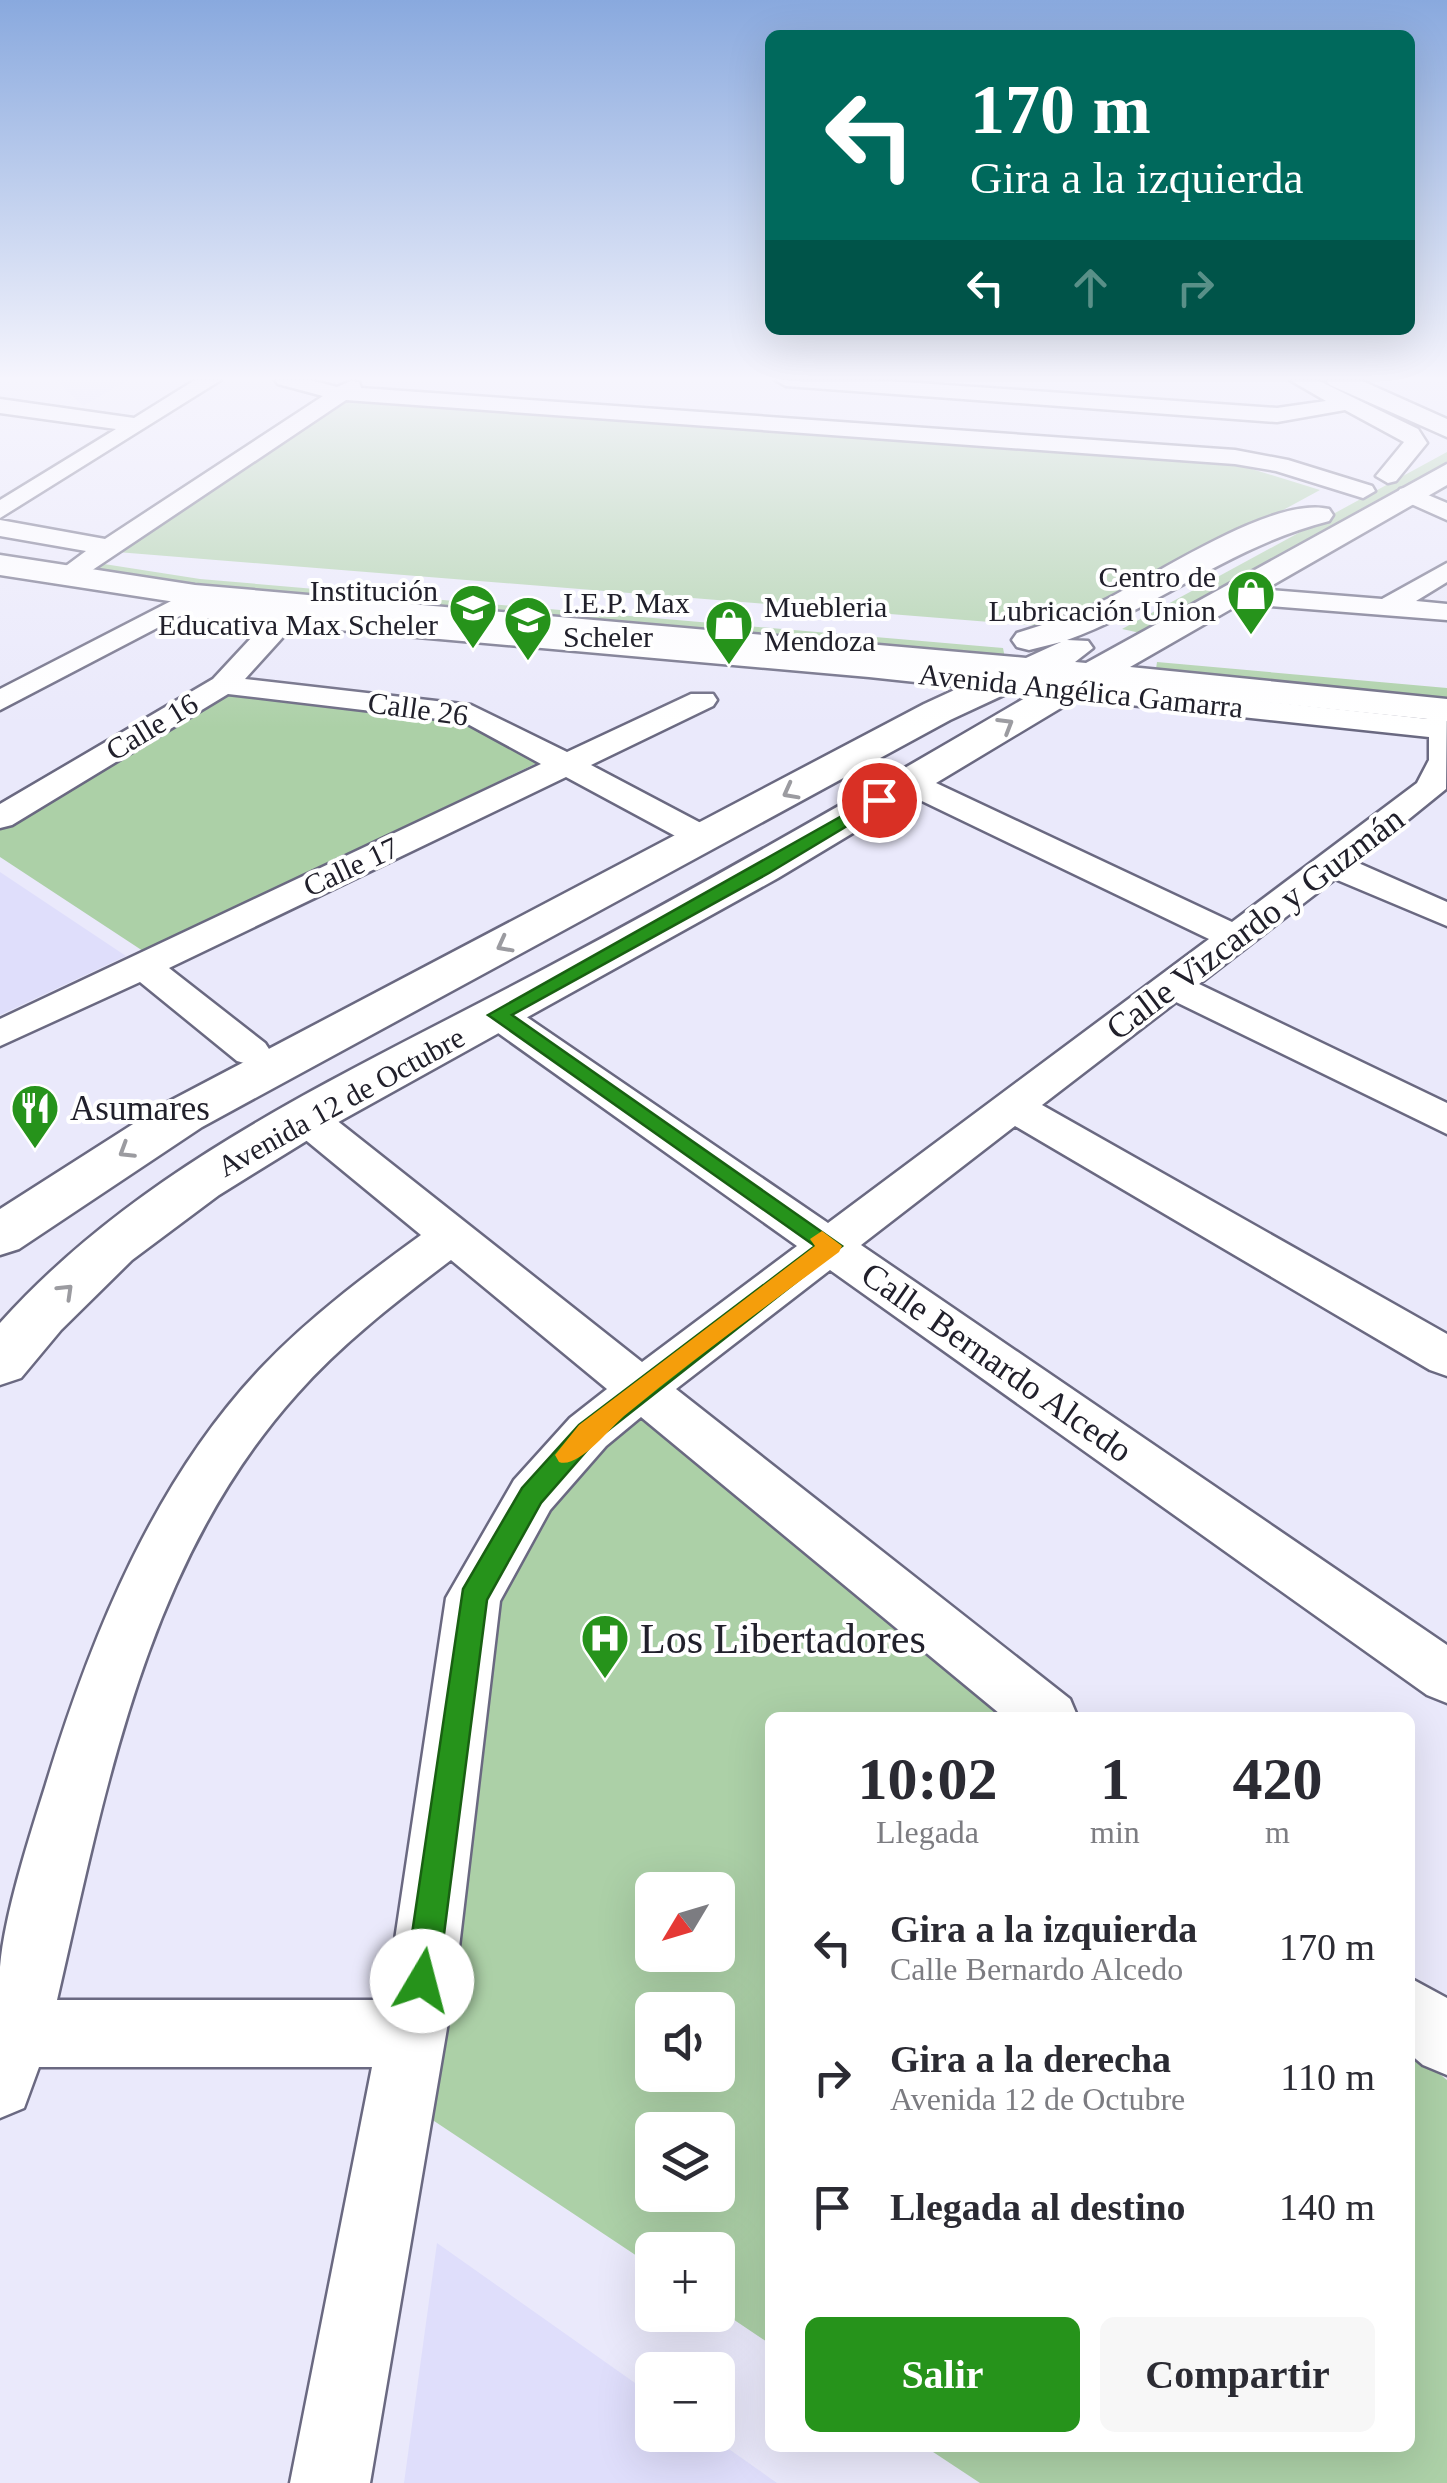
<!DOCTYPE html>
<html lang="es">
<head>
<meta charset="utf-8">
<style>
	body { margin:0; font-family:Georgia,serif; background:#f7f7f7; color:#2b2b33; height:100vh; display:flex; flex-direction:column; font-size:38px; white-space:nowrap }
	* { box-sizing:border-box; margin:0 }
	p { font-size:32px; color:#7c7c81 }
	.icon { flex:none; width:55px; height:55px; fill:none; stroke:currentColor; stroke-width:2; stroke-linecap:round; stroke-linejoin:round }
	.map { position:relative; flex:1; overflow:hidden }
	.side { position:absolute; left:765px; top:1712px; width:650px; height:740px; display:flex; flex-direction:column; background:#fff; border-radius:15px; box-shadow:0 10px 40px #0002 }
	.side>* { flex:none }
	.hud { position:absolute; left:765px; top:30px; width:650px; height:305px; border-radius:15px; box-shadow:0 10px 40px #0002; background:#00695c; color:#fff; overflow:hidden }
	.needle { width:65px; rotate:232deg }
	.controls { position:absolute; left:635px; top:1872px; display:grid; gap:20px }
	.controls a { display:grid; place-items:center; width:100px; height:100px; border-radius:15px; background:#fff; box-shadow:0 10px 40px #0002; font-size:50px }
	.pin { position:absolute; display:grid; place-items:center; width:85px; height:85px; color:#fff; margin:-42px; border:5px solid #fff; border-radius:50%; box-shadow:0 2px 10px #0007 }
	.me { position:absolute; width:110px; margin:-55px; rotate:8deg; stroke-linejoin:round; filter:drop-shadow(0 0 8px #0008) }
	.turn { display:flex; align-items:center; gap:35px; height:210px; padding:0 40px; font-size:45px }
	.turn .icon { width:130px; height:130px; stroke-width:2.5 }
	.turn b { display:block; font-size:70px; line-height:85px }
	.lanes { display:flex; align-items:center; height:95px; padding:0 40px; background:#0003; justify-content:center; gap:50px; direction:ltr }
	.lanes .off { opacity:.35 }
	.eta { display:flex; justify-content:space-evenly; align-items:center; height:170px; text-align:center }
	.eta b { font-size:60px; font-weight:700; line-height:70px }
	.primary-button { display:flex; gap:20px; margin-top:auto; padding:20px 40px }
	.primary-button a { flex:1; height:115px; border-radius:15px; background:#26931b; color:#fff; font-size:40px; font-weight:700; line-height:115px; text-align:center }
	.primary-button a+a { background:#f7f7f7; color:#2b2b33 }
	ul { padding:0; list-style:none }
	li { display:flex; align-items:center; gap:30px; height:130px; padding:0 40px }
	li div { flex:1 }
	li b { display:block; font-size:38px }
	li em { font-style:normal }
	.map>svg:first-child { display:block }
	.built { fill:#dfdefb }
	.green { fill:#acd0a7; fill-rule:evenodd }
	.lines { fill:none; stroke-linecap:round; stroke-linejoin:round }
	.minor-casing { stroke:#6a6981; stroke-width:5 }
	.major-casing { stroke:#6a6981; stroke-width:5 }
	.minor { fill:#fff; fill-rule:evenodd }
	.major { fill:#fff; fill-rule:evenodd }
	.oneway { stroke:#9b9ba0 }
	.route { fill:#26931b; stroke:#196012; stroke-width:2.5 }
	.slow { fill:#f59e0b }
	.labels { text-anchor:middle; stroke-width:8; stroke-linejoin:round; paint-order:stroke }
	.far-poi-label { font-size:30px; fill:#21202b; stroke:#fff; text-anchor:end }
	.far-street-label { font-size:30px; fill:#21202b; stroke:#fff }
	.street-label { font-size:35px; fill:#21202b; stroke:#fff }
	.poi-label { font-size:35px; fill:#21202b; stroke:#fff; text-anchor:start }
	.near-poi-label { font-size:42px; fill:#21202b; stroke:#fff; text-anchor:start }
</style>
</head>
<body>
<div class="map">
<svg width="1447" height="2483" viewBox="0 0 1447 2483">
	<rect width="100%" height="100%" fill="#eae9fb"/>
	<path class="built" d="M56 380H128L83 406Z
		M0 872 126 956 0 1015Z
		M437 2243 652 2395V2435H709L777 2483H404Z"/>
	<path class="green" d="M339 399 1242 466 1320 490 1066 628 117 552Z
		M1447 452V467L1145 634 1122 629Z
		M104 564 200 579 1003 648 1006 663 201 589 85 568Z
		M1157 662 1447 688V702L1155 676Z
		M219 689 449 714 477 726 537 763 143 951 0 857V820Z
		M629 1403 1009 1717 770 1718V2344L718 2309V2250H652V2266L410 2105 490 1577ZM652 1890H718V1955H652ZM652 2010H718V2075H652ZM652 2130H718V2195H652Z
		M1410 2050 1447 2080V2483H980L927 2448H1410Z"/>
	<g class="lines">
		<g class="minor-casing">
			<path id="minor" d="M195 380H221L0 518V500L116 429 0 413V399L134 418Z
				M275 380H310L337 387 351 381 359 382 361 388 1235 450 1288 460 1372 486 1375 491 1363 498 1276 471 1235 464 346 400 73 583H55L51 577 86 551 0 536V520L105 539 323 396 278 384Z
				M775 380H874L1277 408 1326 401 1290 380H1317L1418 429 1427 443 1396 481 1388 483 1376 476 1404 442 1345 410 1277 422 786 386Z
				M1409 487 1447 503V520L1400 499 1397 494 1400 489Z
				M1447 563V582L1416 601 1447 604V620L1231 603 1217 595 1231 587 1382 599Z
				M175 599 869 659 1428 719 1432 703 1447 701 1446 789 1356 862 1447 902V926L1335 879 1199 984 1447 1103V1134L1176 1002 1042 1105 1447 1334V1376L1430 1370 1015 1126 861 1245 1447 1645V1703L1427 1695 830 1270 676 1389 1070 1699 1078 1718H1005L641 1417 606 1446 550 1510 500 1601 455 1981 370 2483H290L372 2067H39L24 2108 0 2118C0 2068 0 2017 0 1967 4 1915 30 1835 46 1784 91 1636 155 1478 264 1365 311 1316 366 1275 421 1235L291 1128 285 1118 291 1108 306 1104 321 1108 642 1362 797 1246 484 1023 479 1015 484 1007 498 1003 512 1007 828 1223 1209 939 897 789 892 782 897 775H919L1232 922 1417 783 1429 760V737L869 677 293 626 245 679 471 705 567 752 691 694H713L717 700 713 706 591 765 716 831 721 838 716 845H692L566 777 169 968 265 1043 271 1052 265 1061 251 1065 237 1061 140 982 0 1046V1019L541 764 464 722 228 694 12 825 0 828V804L213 679 265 623 180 616 0 710V689ZM451 1260 607 1389 570 1418 514 1480 446 1598 386 2000H57C106 1788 146 1562 297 1394 342 1343 397 1301 451 1260Z
				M1410 1978 1447 1998V2075L1423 2065 1410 2054Z"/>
		</g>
		<g class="major-casing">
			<path id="major" d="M1326 380H1360L1447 419V437L1330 385Z
				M1447 464V485L1130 667 1447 699V721L1099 685 778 878 324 1130 219 1195 132 1260 61 1330 21 1378 0 1385V1323C147 1159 357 1069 548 967 719 876 887 779 1054 681L1036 680 950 720 202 1127 19 1249 0 1255V1209L166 1103 924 704 987 675 195 605 0 575V555L195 585 1026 658 1061 642 1029 650 1017 647 1012 640 1017 633C1047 624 1075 614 1103 601 1155 576 1274 495 1329 509L1333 515 1329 521C1234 545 1158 607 1067 640L1088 641 1093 648 1075 662 1086 663Z"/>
		</g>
		<use href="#minor" class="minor"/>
		<use href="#major" class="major"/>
	</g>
	<defs><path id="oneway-chevron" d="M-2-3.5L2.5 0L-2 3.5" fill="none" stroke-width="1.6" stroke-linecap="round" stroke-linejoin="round" transform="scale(2.5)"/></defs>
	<g class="oneway">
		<use href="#oneway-chevron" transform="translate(1006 725) rotate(-31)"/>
		<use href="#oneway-chevron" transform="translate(790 792) rotate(152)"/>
		<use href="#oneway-chevron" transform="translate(504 945) rotate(152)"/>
		<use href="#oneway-chevron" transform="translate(126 1151) rotate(148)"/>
		<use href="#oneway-chevron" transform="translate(66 1291) rotate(-44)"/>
	</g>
	<linearGradient id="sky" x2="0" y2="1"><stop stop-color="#89a9de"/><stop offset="0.52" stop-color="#f6f5fd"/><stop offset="1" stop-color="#f6f5fd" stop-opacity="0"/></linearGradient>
	<rect width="1447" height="728" fill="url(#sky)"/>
	<path class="route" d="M879 795 885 796V803L769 873 512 1015 842 1246 597 1439 541 1503 487 1600 438 1981 433 1992 422 1997 410 1992 405 1981 463 1589 522 1488 579 1425 815 1246 488 1015Z"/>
	<path class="slow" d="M822 1231 842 1246 839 1252C767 1306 693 1359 624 1416 608 1430 578 1469 559 1462L555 1455 579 1425 815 1246 810 1239Z"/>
	<defs>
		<g id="shop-pin" transform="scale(2.5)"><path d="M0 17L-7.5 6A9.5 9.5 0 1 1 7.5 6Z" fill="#26931b" stroke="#fff"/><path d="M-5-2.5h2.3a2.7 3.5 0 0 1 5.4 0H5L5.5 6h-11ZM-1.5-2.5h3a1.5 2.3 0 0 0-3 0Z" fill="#fff"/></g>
		<g id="school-pin" transform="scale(2.5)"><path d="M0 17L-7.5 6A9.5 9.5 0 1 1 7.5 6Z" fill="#26931b" stroke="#fff"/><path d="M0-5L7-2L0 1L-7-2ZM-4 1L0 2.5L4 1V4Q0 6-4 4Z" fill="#fff"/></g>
		<g id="restaurant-pin" transform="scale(2.5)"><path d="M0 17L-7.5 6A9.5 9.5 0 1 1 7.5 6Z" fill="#26931b" stroke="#fff"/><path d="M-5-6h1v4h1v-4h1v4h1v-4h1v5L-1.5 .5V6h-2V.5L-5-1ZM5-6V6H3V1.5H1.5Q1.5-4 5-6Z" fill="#fff"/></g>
		<g id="hospital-pin" transform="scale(2.5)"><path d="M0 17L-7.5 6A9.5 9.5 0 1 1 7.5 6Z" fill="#26931b" stroke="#fff"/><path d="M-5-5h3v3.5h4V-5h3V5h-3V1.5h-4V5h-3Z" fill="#fff"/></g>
	</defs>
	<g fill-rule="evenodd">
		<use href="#shop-pin" x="1251" y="594"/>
		<use href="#school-pin" x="473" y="608"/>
		<use href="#school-pin" x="528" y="620"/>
		<use href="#shop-pin" x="729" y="624"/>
		<use href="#restaurant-pin" x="35" y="1108"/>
		<use href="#hospital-pin" x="605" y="1638"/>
	</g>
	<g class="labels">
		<g class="far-poi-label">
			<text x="1216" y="587">Centro de<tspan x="1216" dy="34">Lubricación Union</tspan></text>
			<text x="438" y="601">Institución<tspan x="438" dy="34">Educativa Max Scheler</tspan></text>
			<text x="563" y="613" text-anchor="start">I.E.P. Max<tspan x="563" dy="34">Scheler</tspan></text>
			<text x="764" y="617" text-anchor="start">Muebleria<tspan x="764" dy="34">Mendoza</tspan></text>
		</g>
		<g class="far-street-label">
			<text transform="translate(1081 691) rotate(6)" y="10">Avenida Angélica Gamarra</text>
			<text transform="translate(418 709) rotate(8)" y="10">Calle 26</text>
			<text transform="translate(152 727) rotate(-31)" y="10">Calle 16</text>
			<text transform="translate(351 867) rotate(-25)" y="10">Calle 17</text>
			<text transform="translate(341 1102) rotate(-29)" y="10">Avenida 12 de Octubre</text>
		</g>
		<g class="street-label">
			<text transform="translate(1255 923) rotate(-37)" y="12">Calle Vizcardo y Guzmán</text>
			<text transform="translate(997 1362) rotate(35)" y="12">Calle Bernardo Alcedo</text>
		</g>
		<g class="poi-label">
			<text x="70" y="1120">Asumares</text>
		</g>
		<g class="near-poi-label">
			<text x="640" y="1653">Los Libertadores</text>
		</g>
	</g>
</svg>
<div class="controls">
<a><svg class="needle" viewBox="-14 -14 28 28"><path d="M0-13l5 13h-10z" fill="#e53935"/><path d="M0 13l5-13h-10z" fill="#7c7c81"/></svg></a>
<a><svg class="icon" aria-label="sound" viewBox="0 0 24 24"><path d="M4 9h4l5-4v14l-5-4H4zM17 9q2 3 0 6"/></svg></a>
<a><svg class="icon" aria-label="layers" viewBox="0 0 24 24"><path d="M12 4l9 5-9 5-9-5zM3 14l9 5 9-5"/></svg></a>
<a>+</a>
<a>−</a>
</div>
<div class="pin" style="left:879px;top:800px;background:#d93025"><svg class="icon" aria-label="arrive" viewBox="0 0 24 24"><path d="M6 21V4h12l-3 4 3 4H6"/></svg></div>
<svg class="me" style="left:422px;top:1981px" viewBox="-20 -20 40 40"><circle r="19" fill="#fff"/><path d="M0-13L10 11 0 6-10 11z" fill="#26931b"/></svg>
<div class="hud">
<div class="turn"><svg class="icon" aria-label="left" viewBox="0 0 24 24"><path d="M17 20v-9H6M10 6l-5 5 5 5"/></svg><div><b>170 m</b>Gira a la izquierda</div></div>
<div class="lanes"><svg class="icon" aria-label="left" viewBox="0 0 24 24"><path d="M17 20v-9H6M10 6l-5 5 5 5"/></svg><svg class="icon off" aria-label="ahead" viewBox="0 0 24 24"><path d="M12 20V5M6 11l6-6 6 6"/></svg><svg class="icon off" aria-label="right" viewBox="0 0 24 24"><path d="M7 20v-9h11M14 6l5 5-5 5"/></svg></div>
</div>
<section class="side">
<div class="eta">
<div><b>10:02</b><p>Llegada</p></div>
<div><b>1</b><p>min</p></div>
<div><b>420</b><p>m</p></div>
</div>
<ul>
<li><svg class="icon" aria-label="left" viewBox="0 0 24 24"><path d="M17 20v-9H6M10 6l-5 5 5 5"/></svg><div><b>Gira a la izquierda</b><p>Calle Bernardo Alcedo</p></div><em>170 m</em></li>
<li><svg class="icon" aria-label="right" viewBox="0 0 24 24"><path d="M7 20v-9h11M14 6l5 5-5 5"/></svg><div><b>Gira a la derecha</b><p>Avenida 12 de Octubre</p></div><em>110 m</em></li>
<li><svg class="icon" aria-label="arrive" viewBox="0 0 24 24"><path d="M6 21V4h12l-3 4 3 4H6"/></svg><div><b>Llegada al destino</b></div><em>140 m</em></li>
</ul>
<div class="primary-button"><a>Salir</a><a>Compartir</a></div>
</section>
</div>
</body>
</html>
